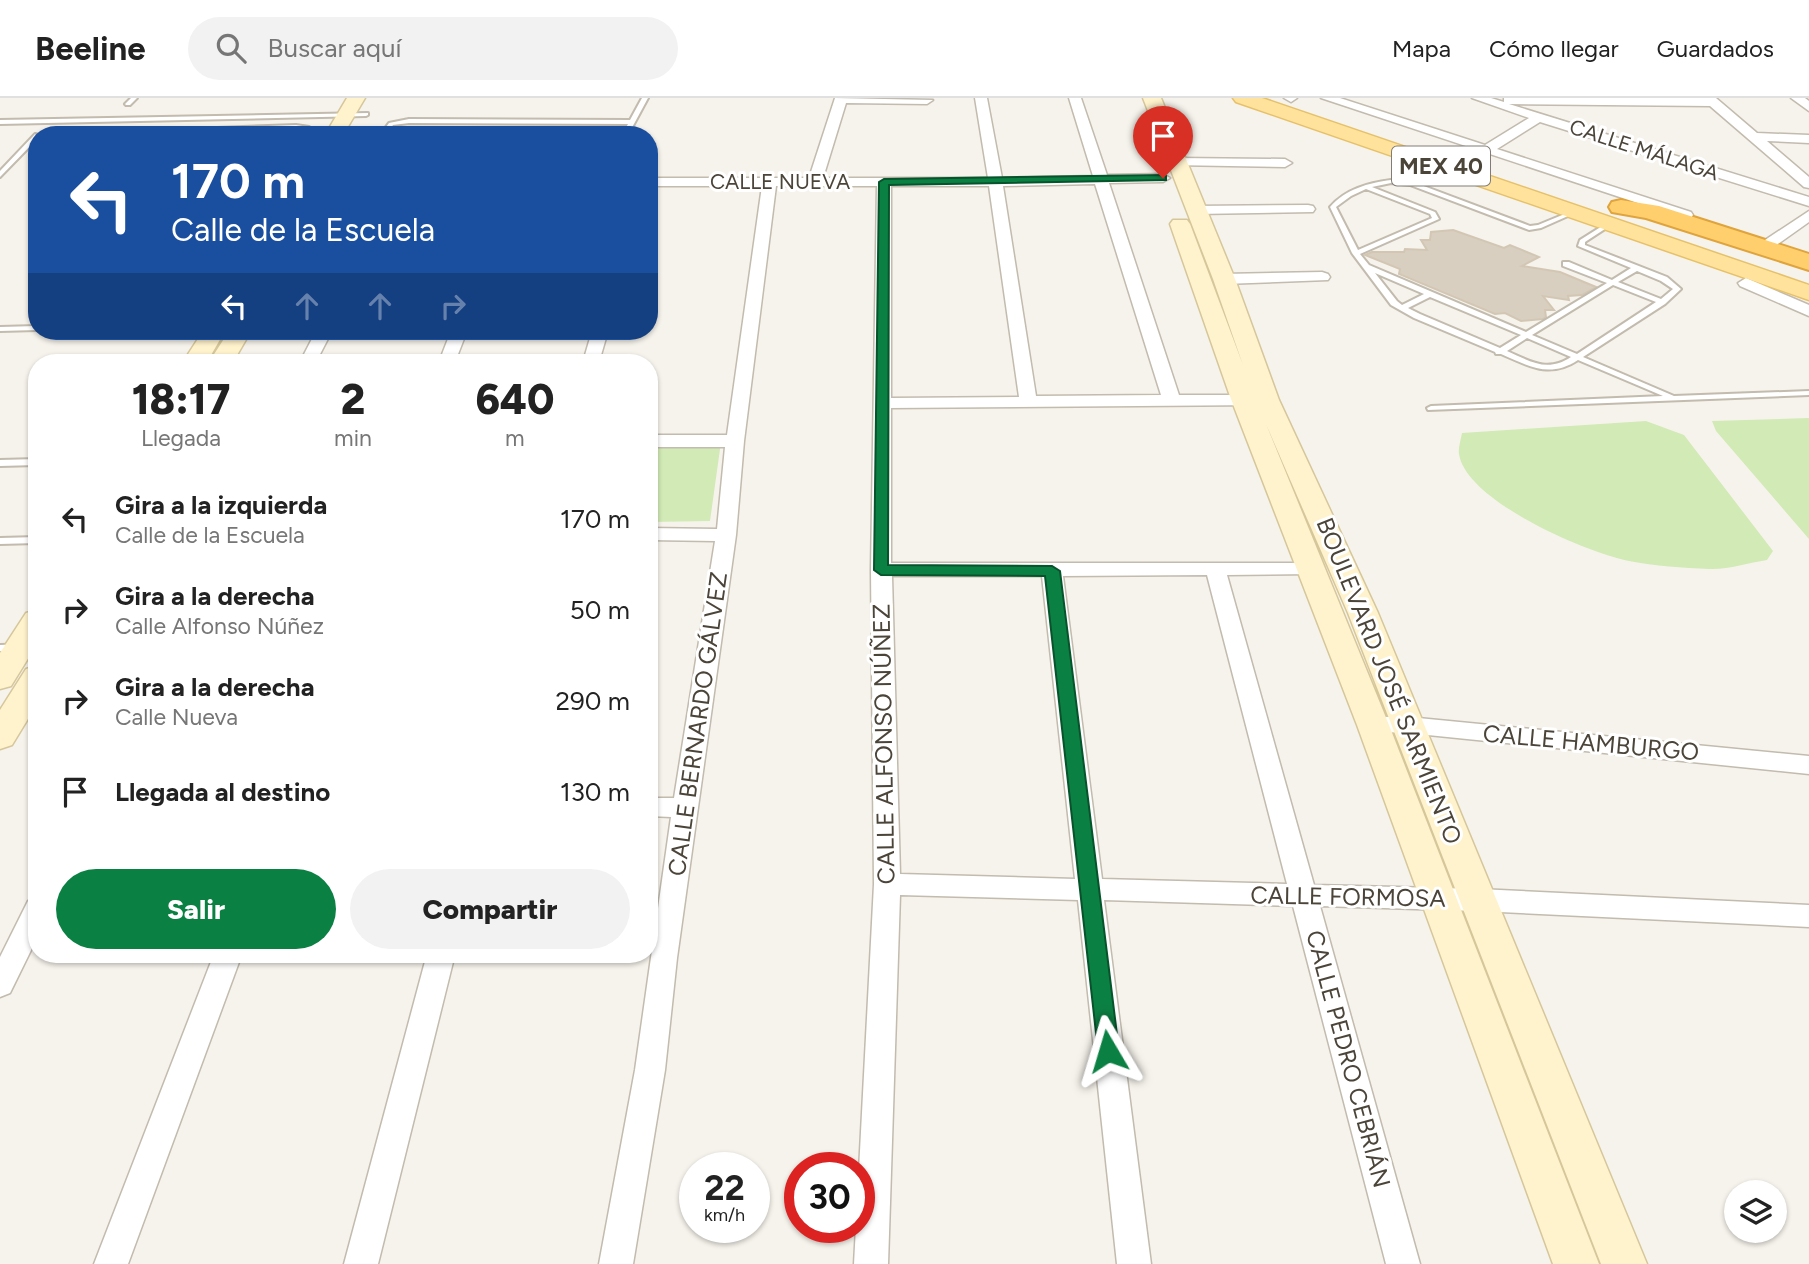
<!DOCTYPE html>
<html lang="es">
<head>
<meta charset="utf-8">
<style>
	body { margin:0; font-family:Figtree,sans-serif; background:#f2f2f2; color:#222; height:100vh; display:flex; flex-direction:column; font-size:26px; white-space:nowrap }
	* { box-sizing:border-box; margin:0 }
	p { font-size:23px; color:#767676 }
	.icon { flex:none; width:38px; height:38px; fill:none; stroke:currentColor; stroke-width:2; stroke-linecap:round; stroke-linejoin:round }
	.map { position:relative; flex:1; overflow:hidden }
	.panel { position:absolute; left:28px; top:256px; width:630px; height:609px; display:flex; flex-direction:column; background:#fff; border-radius:28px; box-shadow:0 2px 5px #0004 }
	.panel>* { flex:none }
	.banner { position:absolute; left:28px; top:28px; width:630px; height:214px; border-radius:28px; box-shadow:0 2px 5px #0004; background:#1a4fa0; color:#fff; overflow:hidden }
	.fabs { position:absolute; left:1724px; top:1082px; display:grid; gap:14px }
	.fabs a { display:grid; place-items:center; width:63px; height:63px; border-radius:50%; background:#fff; box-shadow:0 2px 5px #0004; font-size:35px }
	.speed { position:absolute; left:679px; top:1054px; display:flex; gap:14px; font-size:35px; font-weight:700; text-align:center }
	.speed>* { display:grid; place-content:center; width:91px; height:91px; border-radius:50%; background:#fff; box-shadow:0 2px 5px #0004; line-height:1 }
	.speed small { font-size:18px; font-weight:400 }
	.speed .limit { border:10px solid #d22; background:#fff; color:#111 }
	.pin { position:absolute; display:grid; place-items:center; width:60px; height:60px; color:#fff; margin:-72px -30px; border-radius:50% 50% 50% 0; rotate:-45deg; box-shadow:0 0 7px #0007 }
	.pin .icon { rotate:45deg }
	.me { position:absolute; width:77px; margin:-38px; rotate:353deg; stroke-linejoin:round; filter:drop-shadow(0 0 5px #0008) }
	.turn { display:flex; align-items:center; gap:24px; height:147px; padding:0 28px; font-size:32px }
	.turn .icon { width:91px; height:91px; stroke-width:2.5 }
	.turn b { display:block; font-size:49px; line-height:60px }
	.lanes { display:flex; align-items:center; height:66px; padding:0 28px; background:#0003; justify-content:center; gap:35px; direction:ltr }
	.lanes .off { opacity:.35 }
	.eta { display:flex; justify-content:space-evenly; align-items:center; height:119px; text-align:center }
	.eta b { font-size:42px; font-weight:800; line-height:49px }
	.cta { display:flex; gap:14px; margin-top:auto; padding:14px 28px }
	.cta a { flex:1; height:80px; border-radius:42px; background:#0b8043; color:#fff; font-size:28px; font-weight:800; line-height:80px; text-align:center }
	.cta a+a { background:#f2f2f2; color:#222 }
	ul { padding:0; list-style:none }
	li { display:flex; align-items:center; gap:21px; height:91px; padding:0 28px }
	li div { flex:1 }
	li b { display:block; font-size:26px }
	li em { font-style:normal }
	header { display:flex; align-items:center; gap:42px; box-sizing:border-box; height:98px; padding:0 35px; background:#fff; border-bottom:2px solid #e0e0e0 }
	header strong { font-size:33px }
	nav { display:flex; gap:38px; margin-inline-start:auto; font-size:24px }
	.search { width:490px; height:63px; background:#f2f2f2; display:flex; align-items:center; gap:18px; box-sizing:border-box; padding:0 24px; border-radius:38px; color:#767676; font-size:26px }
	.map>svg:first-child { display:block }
	.green { fill:#d2eab5 }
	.building { fill:#d8cfc1; stroke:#d3c7b4; stroke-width:2 }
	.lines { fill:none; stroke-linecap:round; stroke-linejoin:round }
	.lane-casing { stroke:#c2bbae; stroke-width:4 }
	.street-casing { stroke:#c2bbae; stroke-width:3 }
	.secondary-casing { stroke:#d6c79b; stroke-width:3 }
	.primary-casing { stroke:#e6c16a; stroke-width:3 }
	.highway-casing { stroke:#e0a43c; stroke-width:4 }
	.lane { fill:#fff; fill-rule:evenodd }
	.street { fill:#fff; fill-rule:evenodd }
	.secondary { fill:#fff3cd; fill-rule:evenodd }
	.primary { fill:#ffe39c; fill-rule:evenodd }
	.highway { fill:#ffcf6e; fill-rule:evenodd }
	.route { fill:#0b8043; stroke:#07532c; stroke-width:2 }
	.labels { text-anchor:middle; stroke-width:6; stroke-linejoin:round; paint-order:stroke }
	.far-street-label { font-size:21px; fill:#4b4439; stroke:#fff }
	.shield { fill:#fff; stroke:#817c74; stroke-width:2 }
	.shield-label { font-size:23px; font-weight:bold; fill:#4b4439 }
	.street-label { font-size:24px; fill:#4b4439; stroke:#fff }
</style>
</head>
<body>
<header>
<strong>Beeline</strong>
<div class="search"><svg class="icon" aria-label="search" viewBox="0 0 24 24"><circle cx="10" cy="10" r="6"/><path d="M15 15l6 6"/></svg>Buscar aquí</div>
<nav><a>Mapa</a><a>Cómo llegar</a><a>Guardados</a></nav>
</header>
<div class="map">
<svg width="1809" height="1166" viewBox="0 0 1809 1166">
	<rect width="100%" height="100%" fill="#f6f3ec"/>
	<path class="green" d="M1809 320V441L1716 333 1712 323Z
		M1646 323 1684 337 1773 453 1767 462C1748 465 1727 472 1709 471 1683 470 1655 468 1629 463 1587 455 1466 403 1459 356 1458 350 1461 341 1462 335Z
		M721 344 710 423 649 424V345Z"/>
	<path class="building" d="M1453 132 1504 150 1510 147 1539 159 1522 168 1560 174 1596 189 1582 197 1568 198 1569 202 1543 198 1554 212H1545L1546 219 1543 221 1521 223 1505 215 1495 216 1399 176 1400 171 1365 157 1372 154H1404L1405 151 1427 152 1421 142H1430L1431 134Z"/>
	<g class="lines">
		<g class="lane-casing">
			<path id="lane" d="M131 0H137L130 7H126L125 6Z
				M642 0H648L628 37H622L628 26 409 25 393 27 386 37H380L389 25 409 21 630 22Z
				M368 15V17L366 18 0 26V22Z
				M296 27 309 29 314 34 355 33 358 35 355 37H309L305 32 296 31 217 34 203 37H191L217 30Z
				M35 36 40 37H37V41L0 79V73Z
				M1391 82 1413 84 1530 128 1538 127 1572 113 1577 114 1541 130 1529 132 1410 87 1391 85 1372 89 1435 114 1439 121 1360 156 1369 167 1526 234 1607 185 1563 168V164H1569L1612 182 1631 170 1578 148 1580 142 1607 125H1611V127L1585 144V147L1667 179 1681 191 1665 206 1583 259 1674 298 1809 293V297L1428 312 1427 310 1431 308 1663 298 1578 262C1549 281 1529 268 1501 256H1496L1495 254 1414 220 1391 207 1352 155 1330 109C1346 91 1368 85 1391 82ZM1366 91 1430 116 1432 120 1358 152 1336 109 1351 98ZM1637 173 1661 183 1673 191 1661 201 1618 184ZM1375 175 1424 196 1402 207 1397 203ZM1613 187 1656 204 1577 256 1532 237ZM1430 199 1521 237 1500 250 1420 216 1408 210ZM1527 240 1571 259C1547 275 1530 263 1507 253Z
				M37 228V232L0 233V229Z
				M37 361V367L0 368V362Z
				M37 439V445L0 446V440Z
				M37 546V552L0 553V547Z"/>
		</g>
		<g class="street-casing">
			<path id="street" d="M835 0 933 2 927 6 846 5 823 80H988L975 0H987L1002 80 1093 78 1069 0H1081L1107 77 1163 76 1170 80 1163 84 1109 85 1179 297H1262L1271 302 1262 307 891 310V465H1319L1322 470 1319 475 1312 476 1227 477 1314 787 1479 791 1809 807V829L1479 813 1320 808 1420 1166H1386L1293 808 1104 802 1151 1166H1117L1078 802 900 797 888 1166H854L856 1129H859V1072L874 786 871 472 877 88H776L744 343 736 437 677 860 665 972 633 1166H599L635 972 671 719 649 718V700H674L715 443 649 442V430L717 431 725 349H649V337H727L762 88H649V80H809ZM1095 86 1161 297 1036 298 1003 88ZM891 88H989L1019 299 891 300ZM1207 477 1287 786 1102 781 1063 478ZM892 478H1042L1075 781 900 776Z
				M1284 0H1297L1291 4Z
				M1321 0H1340L1485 47 1529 20 1472 0H1491L1504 4V0H1716L1757 35 1809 37V45L1767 43 1809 79V90L1804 89 1710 8 1509 6 1809 99V108L1540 24 1497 51 1691 114 1693 117 1691 120 1686 121Z
				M1791 0H1805L1809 3V13Z
				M1177 60 1285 61 1292 65 1285 69 1172 67 1170 64Z
				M1308 107 1313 108 1315 111 1313 114 1196 116 1189 112 1196 108Z
				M1809 113V124L1775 148H1765L1762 145 1765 142Z
				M1322 174 1328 176 1330 179 1328 182 1224 186 1216 181 1224 176Z
				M1746 180 1809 207V218L1740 188 1738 185Z
				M316 233H332L316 264H300Z
				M451 233H467L455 264H439Z
				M592 233H608L599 264H583Z
				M1373 619H1408L1809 658V676L1408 635 1365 633 1361 627 1365 621Z
				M37 800V840L10 895 0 899V859L28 803Z
				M214 856H242L128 1166H94Z
				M427 856H455L378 1166H344Z"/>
		</g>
		<g class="secondary-casing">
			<path id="secondary" d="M347 0H365L343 37H325Z
				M1143 0H1161L1235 181 1279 302 1378 515 1647 1166H1601L1348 515 1266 326 1389 627 1599 1166H1553L1357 627 1231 301 1170 126 1173 122H1187L1190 126 1243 267 1213 181Z
				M203 233H225L207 264H183Z
				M229 233H251L233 264H209Z
				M37 512V546L11 588 0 591V555L26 515Z
				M37 568V606L12 647 0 651V612L26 571Z"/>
		</g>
		<g class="primary-casing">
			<path id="primary" d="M1233 0H1262L1809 187V202L1236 4Z"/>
		</g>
		<g class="highway-casing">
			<path id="highway" d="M1621 102 1659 108 1809 156V172L1646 120 1612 114 1609 109 1612 104Z"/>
		</g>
		<use href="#lane" class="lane"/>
		<use href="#street" class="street"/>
		<use href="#secondary" class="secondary"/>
		<use href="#primary" class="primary"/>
		<use href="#highway" class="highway"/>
	</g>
	<path class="route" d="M1163 77 1166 78V82L889 87 888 467 1052 468 1060 473 1119 953 1116 959 1108 962 1101 959 1098 953 1045 478 881 477 874 472 879 84 884 81Z"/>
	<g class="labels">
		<g class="far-street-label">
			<text transform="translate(1644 52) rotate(18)" y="7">CALLE MÁLAGA</text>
			<text x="780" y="91">CALLE NUEVA</text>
		</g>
		<rect class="shield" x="1392" y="48.5" width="98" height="39" rx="5"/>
		<g class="shield-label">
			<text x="1441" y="76">MEX 40</text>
		</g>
		<g class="street-label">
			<text transform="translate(1389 583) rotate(68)" y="8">BOULEVARD JOSÉ SARMIENTO</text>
			<text transform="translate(698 626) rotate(-82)" y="8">CALLE BERNARDO GÁLVEZ</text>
			<text transform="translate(1591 645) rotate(5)" y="8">CALLE HAMBURGO</text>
			<text transform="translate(884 646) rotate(-91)" y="8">CALLE ALFONSO NÚÑEZ</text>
			<text transform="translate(1348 799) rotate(1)" y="8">CALLE FORMOSA</text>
			<text transform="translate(1348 961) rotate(75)" y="8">CALLE PEDRO CEBRIÁN</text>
		</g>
	</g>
</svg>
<div class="fabs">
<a><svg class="icon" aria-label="layers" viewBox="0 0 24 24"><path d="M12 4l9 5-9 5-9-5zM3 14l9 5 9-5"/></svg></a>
</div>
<div class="speed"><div>22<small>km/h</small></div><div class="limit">30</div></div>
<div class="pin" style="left:1163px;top:80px;background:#d93025"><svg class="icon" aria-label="arrive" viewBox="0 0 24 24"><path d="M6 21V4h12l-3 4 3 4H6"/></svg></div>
<svg class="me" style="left:1108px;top:953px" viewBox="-20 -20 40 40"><path d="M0-17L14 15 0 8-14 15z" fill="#0b8043" stroke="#fff" stroke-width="4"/></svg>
<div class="banner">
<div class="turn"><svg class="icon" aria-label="left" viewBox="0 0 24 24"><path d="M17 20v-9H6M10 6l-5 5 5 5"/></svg><div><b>170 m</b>Calle de la Escuela</div></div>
<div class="lanes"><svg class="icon" aria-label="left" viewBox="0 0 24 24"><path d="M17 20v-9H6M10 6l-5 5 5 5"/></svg><svg class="icon off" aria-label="ahead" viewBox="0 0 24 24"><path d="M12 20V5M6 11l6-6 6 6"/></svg><svg class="icon off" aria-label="ahead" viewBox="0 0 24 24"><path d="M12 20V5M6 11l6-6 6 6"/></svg><svg class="icon off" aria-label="right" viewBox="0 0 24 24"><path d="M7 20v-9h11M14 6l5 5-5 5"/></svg></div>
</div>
<section class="panel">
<div class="eta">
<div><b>18:17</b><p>Llegada</p></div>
<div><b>2</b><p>min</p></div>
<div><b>640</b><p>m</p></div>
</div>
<ul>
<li><svg class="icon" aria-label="left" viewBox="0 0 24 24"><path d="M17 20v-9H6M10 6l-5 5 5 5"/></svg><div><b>Gira a la izquierda</b><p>Calle de la Escuela</p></div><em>170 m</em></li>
<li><svg class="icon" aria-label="right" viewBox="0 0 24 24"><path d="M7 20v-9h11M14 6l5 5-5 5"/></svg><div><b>Gira a la derecha</b><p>Calle Alfonso Núñez</p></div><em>50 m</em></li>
<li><svg class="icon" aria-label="right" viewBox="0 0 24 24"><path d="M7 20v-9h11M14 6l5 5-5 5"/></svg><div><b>Gira a la derecha</b><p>Calle Nueva</p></div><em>290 m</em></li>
<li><svg class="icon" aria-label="arrive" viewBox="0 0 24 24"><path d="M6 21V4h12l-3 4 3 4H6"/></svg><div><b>Llegada al destino</b></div><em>130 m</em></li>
</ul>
<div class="cta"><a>Salir</a><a>Compartir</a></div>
</section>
</div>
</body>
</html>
